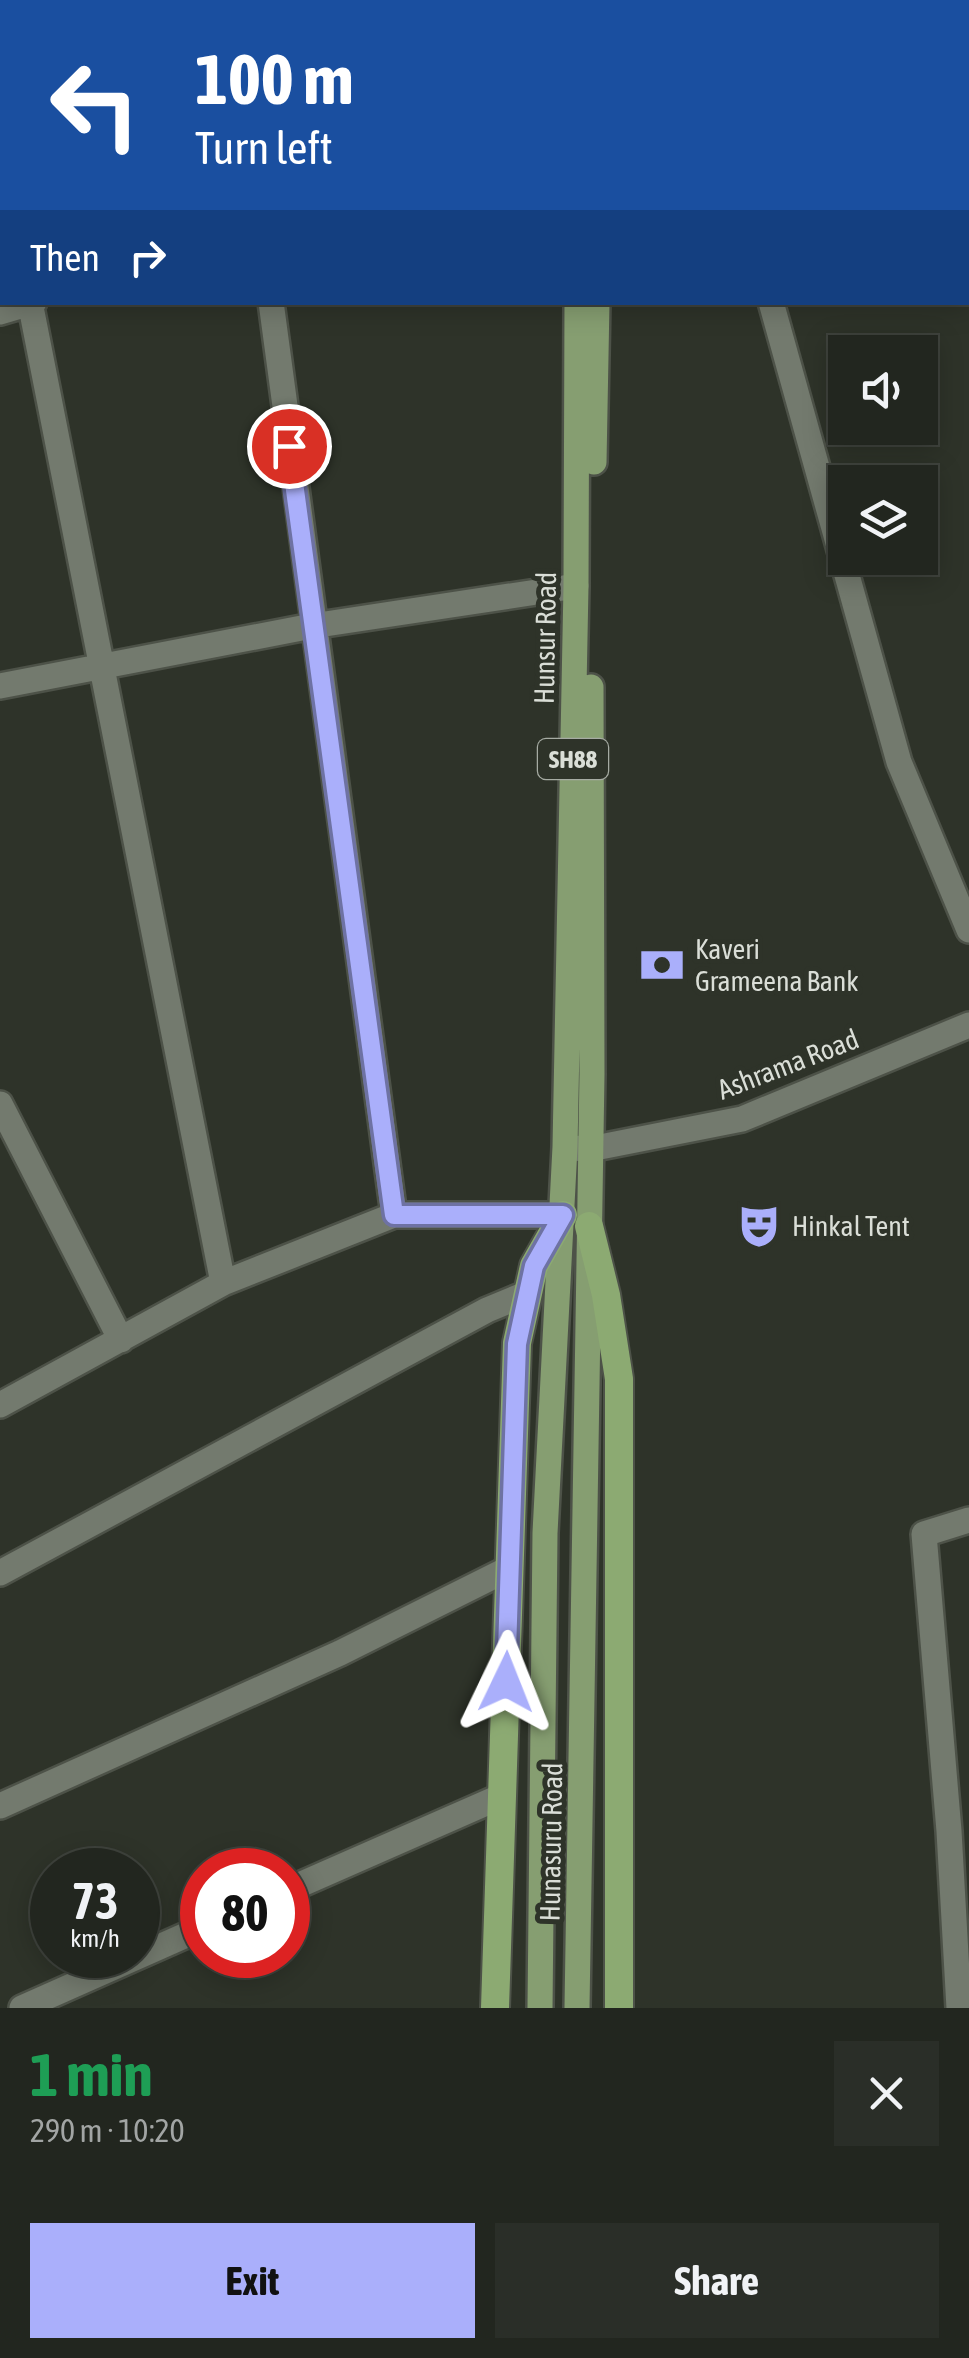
<!DOCTYPE html>
<html lang="en">
<head>
<meta charset="utf-8">
<style>
	body { margin:0; font-family:"Asap Condensed",sans-serif; background:#2a2e28; color:#f1f3f6; height:100vh; display:flex; flex-direction:column; font-size:38px; white-space:nowrap }
	* { box-sizing:border-box; margin:0 }
	p { font-size:32px; color:#a2a5a4 }
	.icon { flex:none; width:55px; height:55px; fill:none; stroke:currentColor; stroke-width:2; stroke-linecap:round; stroke-linejoin:round }
	.map { position:relative; height:2008px; overflow:hidden }
	.side { display:flex; flex-direction:column; background:#22261f; flex:1 }
	.side>* { flex:none }
	.banner { position:absolute; left:0px; top:0px; width:970px; height:305px; box-shadow:0 5px 25px #0003,0 0 0 2px #3f433d; background:#1a4fa0; color:#fff; overflow:hidden }
	.controls { position:absolute; left:828px; top:335px; display:grid; gap:20px }
	.controls a { display:grid; place-items:center; width:110px; height:110px; border-radius:0px; background:#22261f; box-shadow:0 5px 25px #0003,0 0 0 2px #3f433d; font-size:50px }
	.speed { position:absolute; left:30px; top:1848px; display:flex; gap:20px; font-size:50px; font-weight:700; text-align:center }
	.speed>* { display:grid; place-content:center; width:130px; height:130px; border-radius:50%; background:#22261f; box-shadow:0 5px 25px #0003,0 0 0 2px #3f433d; line-height:1 }
	.speed small { font-size:25px; font-weight:400 }
	.speed .limit { border:15px solid #d22; background:#fff; color:#111 }
	.pin { position:absolute; display:grid; place-items:center; width:85px; height:85px; color:#fff; margin:-42px; border:5px solid #fff; border-radius:50%; box-shadow:0 2px 10px #0007 }
	.me { position:absolute; width:110px; margin:-55px; rotate:2deg; stroke-linejoin:round; filter:drop-shadow(0 0 8px #0008) }
	.turn { display:flex; align-items:center; gap:35px; height:210px; padding:0 30px; font-size:45px }
	.turn .icon { width:130px; height:130px; stroke-width:2.5 }
	.turn b { display:block; font-size:70px; line-height:85px }
	.then { display:flex; align-items:center; height:95px; padding:0 30px; background:#0003; gap:20px; font-size:38px }
	.round { display:grid; place-items:center; flex:none; width:105px; height:105px; border-radius:0px; background:#2a2e28 }
	.head { display:flex; align-items:center; justify-content:space-between; height:170px; padding:0 30px }
	h1 { font-size:60px; font-weight:700; line-height:75px; color:#1e9e55 }
	.action { display:flex; gap:20px; margin-top:auto; padding:20px 30px }
	.action a { flex:1; height:115px; border-radius:0px; background:#aaaffb; color:#111; font-size:40px; font-weight:700; line-height:115px; text-align:center }
	.action a+a { background:#2a2e28; color:#f1f3f6 }
	.map>svg:first-child { display:block }
	.lines { fill:none; stroke-linecap:round; stroke-linejoin:round }
	.minor-casing { stroke:#4d5248; stroke-width:30 }
	.primary-casing { stroke:#4d5248; stroke-width:30 }
	.trunk-casing { stroke:#4d5248; stroke-width:32 }
	.minor { stroke:#737a6e; stroke-width:25 }
	.primary { stroke:#869e71; stroke-width:25 }
	.trunk { stroke:#8caa72; stroke-width:28 }
	.route-casing { stroke:#6e72a3; stroke-width:25 }
	.route { stroke:#aaaffb; stroke-width:18 }
	.labels { text-anchor:middle; stroke-width:10; stroke-linejoin:round; paint-order:stroke }
	.shield { fill:#2e3329; stroke:#a6aba3; stroke-width:2.5 }
	.shield-label { font-size:25px; font-weight:bold; fill:#daded7 }
	.street-label { font-size:28px; fill:#daded7; stroke:#2e3329 }
	.poi-label { font-size:28px; fill:#daded7; stroke:#2e3329; text-anchor:start }
</style>
</head>
<body>
<div class="map">
<svg width="969" height="2008" viewBox="0 0 969 2008">
	<rect width="100%" height="100%" fill="#2e3329"/>
	<g class="lines">
		<g class="minor-casing">
			<path id="minor" d="M44 0 45 2
				M244 0V2
				M894 0V2
				M0 79 2 78
				M968 131H969
				M0 167 2 178
				M30 302 223 1283
				M271 302 394 1215
				M771 302 899 762 969 930
				M0 312 34 302
				M0 686 312 626 576 586
				M0 1104 121 1340
				M571 1148 590 1149 742 1119 969 1025
				M0 1405 223 1283 394 1215H563
				M0 1573 487 1310 528 1293
				M0 1806 340 1653 510 1568
				M288 1890 502 1796
				M22 2008 202 1928
				M959 2008 949 1831 924 1534 969 1520"/>
		</g>
		<g class="primary-casing">
			<path id="primary" d="M579 2V0
				M603 2V0
				M594 462 597 302
				M540 2008 545 1533 565 1147 576 586 577 302
				M577 2008 592 1074 591 687"/>
		</g>
		<g class="trunk-casing">
			<path id="trunk" d="M589 1226 606 1295 619 1379V2008
				M495 2008 517 1343 534 1266 563 1215"/>
		</g>
		<use href="#minor" class="minor"/>
		<use href="#primary" class="primary"/>
		<use href="#trunk" class="trunk"/>
	</g>
	<g class="lines">
		<g class="route-casing">
			<path id="route" d="M289 446 394 1215H563L534 1266 517 1344 506 1682"/>
		</g>
		<use href="#route" class="route"/>
	</g>
	<defs>
		<g id="bank-bare" transform="scale(3.45)"><path d="M-6-4H6V4H-6ZM0-2.3a2.3 2.3 0 1 0 0 4.6a2.3 2.3 0 1 0 0-4.6Z" fill="#aaaffb" stroke="#2e3329" stroke-width="2.5" paint-order="stroke"/></g>
		<g id="theatre-bare" transform="scale(3.45)"><path d="M-5-5.5Q0-4 5-5.5V0Q5 5 0 6Q-5 5-5 0ZM-3.3-2.5H-1v1.5H-3.3ZM1-2.5H3.3v1.5H1ZM-2.8 1Q0 5.5 2.8 1Z" fill="#aaaffb" stroke="#2e3329" stroke-width="2.5" paint-order="stroke"/></g>
	</defs>
	<g fill-rule="evenodd">
		<use href="#bank-bare" x="662" y="965"/>
		<use href="#theatre-bare" x="759" y="1226"/>
	</g>
	<g class="labels">
		<rect class="shield" x="538" y="739" width="70" height="40" rx="8"/>
		<g class="shield-label">
			<text x="573" y="768">SH88</text>
		</g>
		<g class="street-label">
			<text transform="translate(545 638) rotate(-89)" y="10">Hunsur Road</text>
			<text transform="translate(788 1064) rotate(-21)" y="10">Ashrama Road</text>
			<text transform="translate(551 1842) rotate(-89)" y="10">Hunasuru Road</text>
		</g>
		<g class="poi-label">
			<text x="695" y="959">Kaveri<tspan x="695" dy="32">Grameena Bank</tspan></text>
			<text x="792" y="1236">Hinkal Tent</text>
		</g>
	</g>
</svg>
<div class="controls">
<a><svg class="icon" aria-label="sound" viewBox="0 0 24 24"><path d="M4 9h4l5-4v14l-5-4H4zM17 9q2 3 0 6"/></svg></a>
<a><svg class="icon" aria-label="layers" viewBox="0 0 24 24"><path d="M12 4l9 5-9 5-9-5zM3 14l9 5 9-5"/></svg></a>
</div>
<div class="speed"><div>73<small>km/h</small></div><div class="limit">80</div></div>
<div class="pin" style="left:289px;top:446px;background:#d93025"><svg class="icon" aria-label="arrive" viewBox="0 0 24 24"><path d="M6 21V4h12l-3 4 3 4H6"/></svg></div>
<svg class="me" style="left:506px;top:1682px" viewBox="-20 -20 40 40"><path d="M0-17L14 15 0 8-14 15z" fill="#aaaffb" stroke="#fff" stroke-width="4"/></svg>
<div class="banner">
<div class="turn"><svg class="icon" aria-label="left" viewBox="0 0 24 24"><path d="M17 20v-9H6M10 6l-5 5 5 5"/></svg><div><b>100 m</b>Turn left</div></div>
<div class="then">Then<svg class="icon" aria-label="right" viewBox="0 0 24 24"><path d="M7 20v-9h11M14 6l5 5-5 5"/></svg></div>
</div>
</div>
<section class="side">
<div class="head"><div><h1>1 min</h1><p>290 m · 10:20</p></div><a class="round"><svg class="icon" aria-label="close" viewBox="0 0 24 24"><path d="M6 6l12 12M18 6L6 18"/></svg></a></div>
<div class="action"><a>Exit</a><a>Share</a></div>
</section>
</body>
</html>
